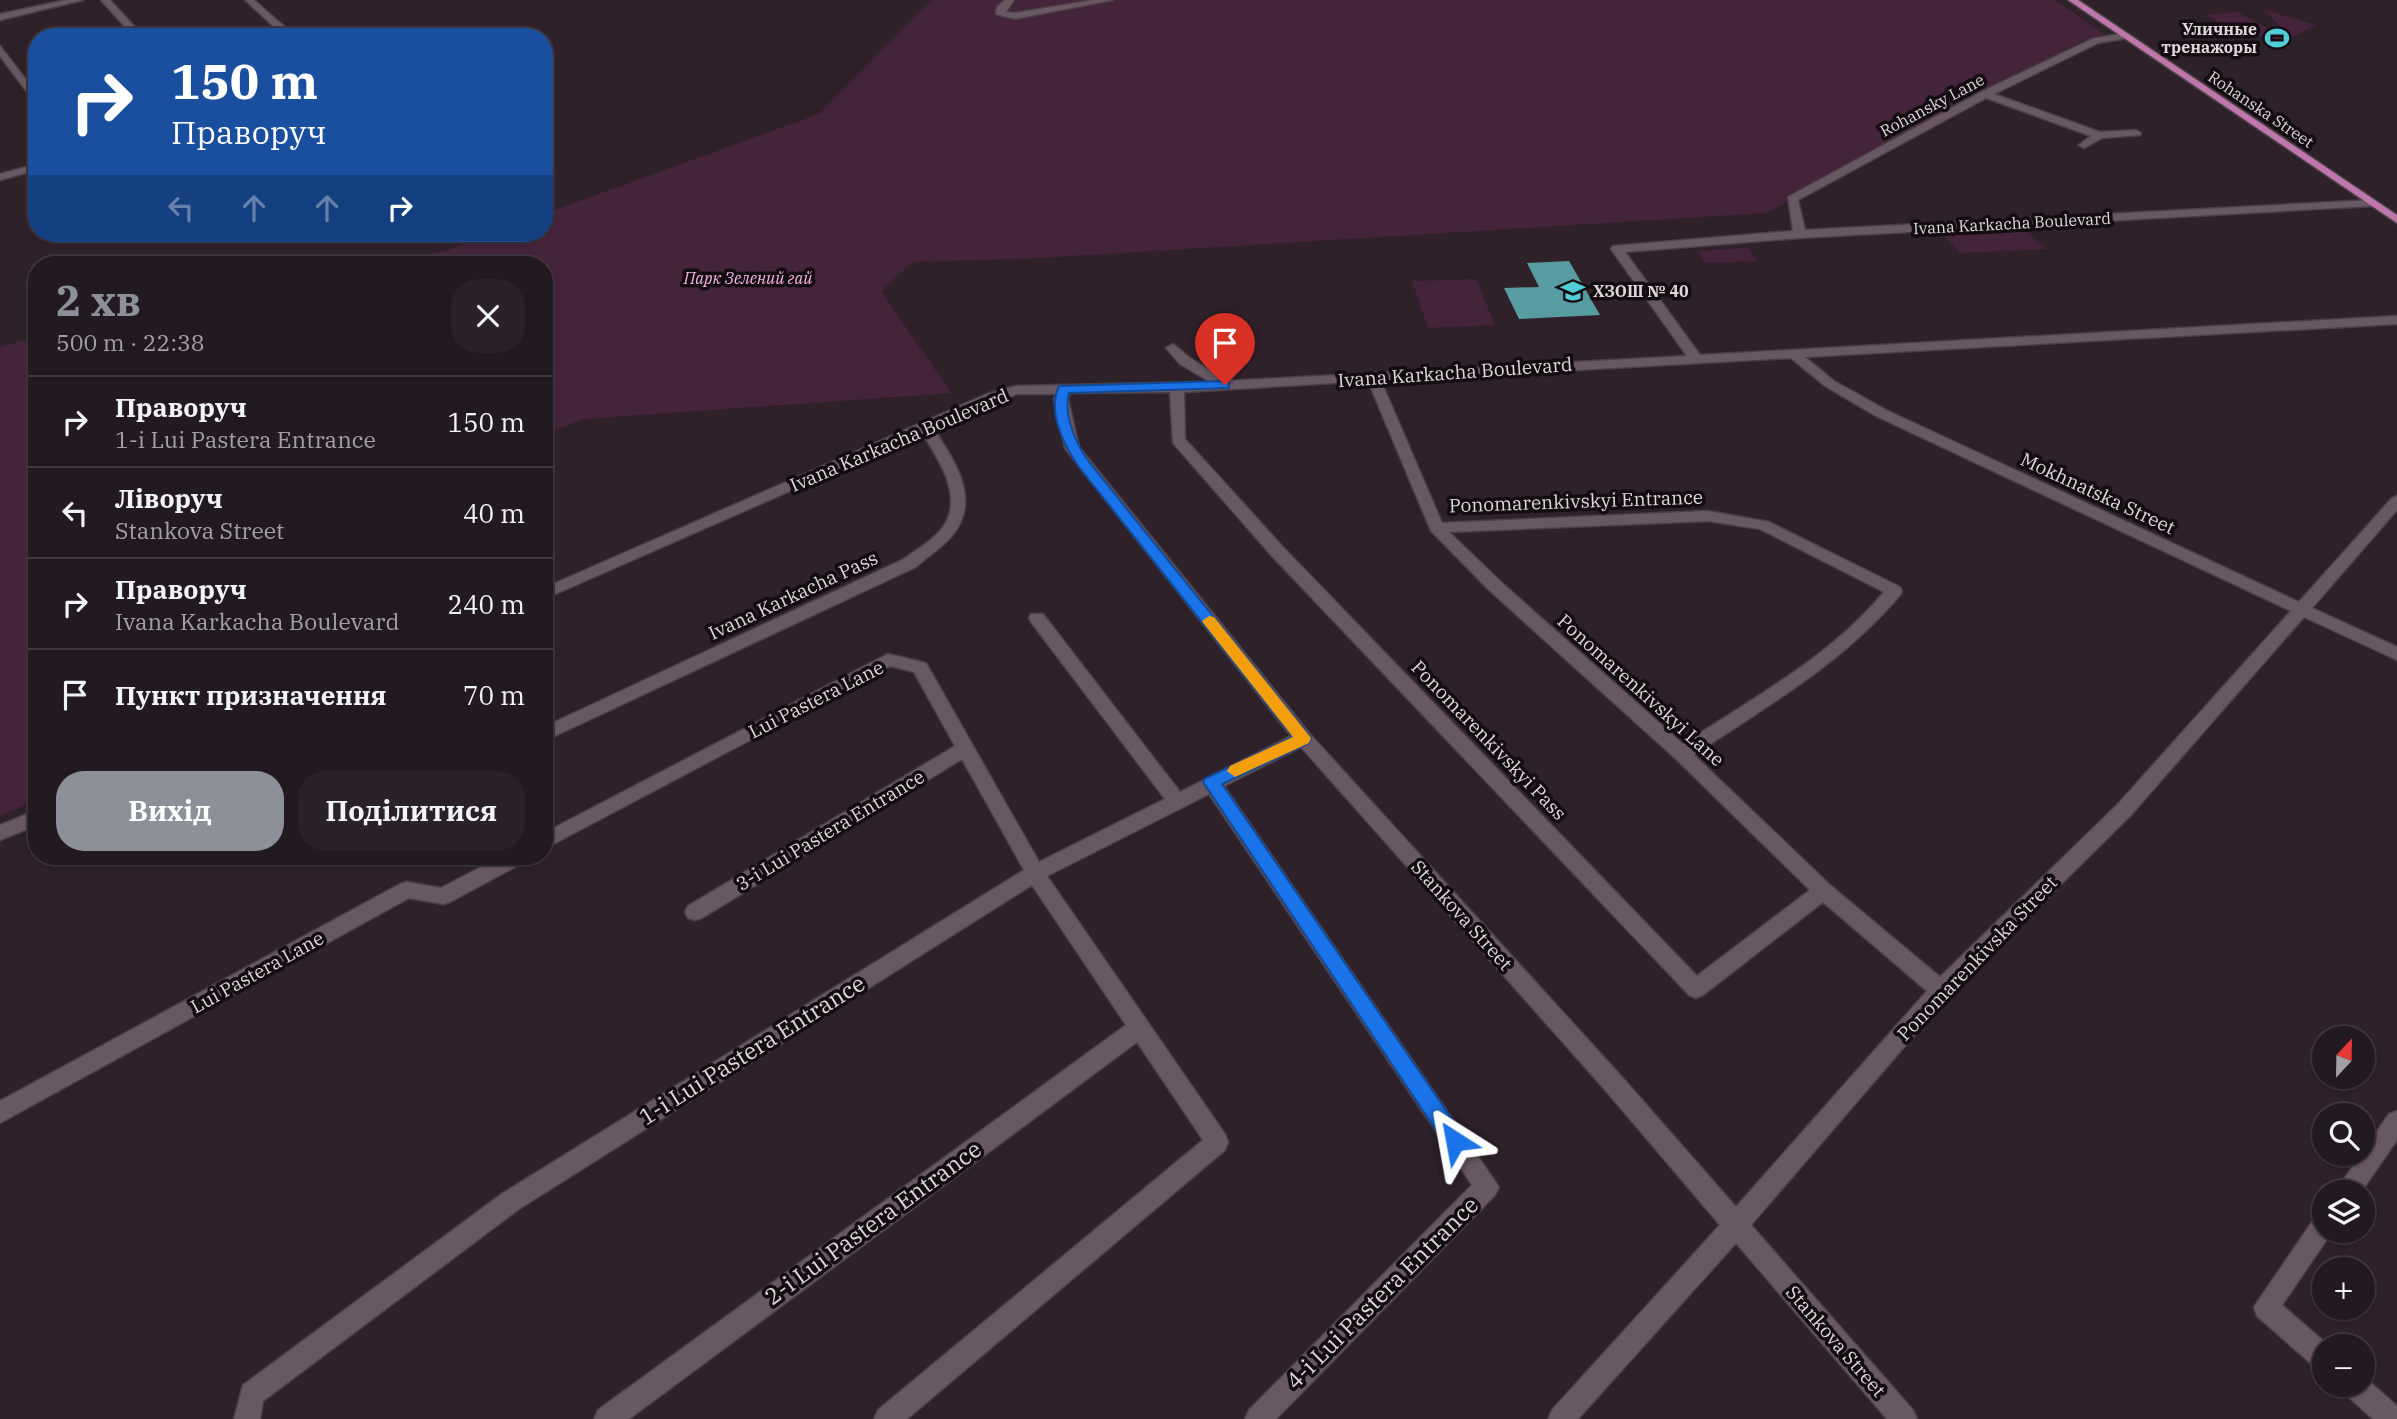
<!DOCTYPE html>
<html lang="uk">
<head>
<meta charset="utf-8">
<style>
	body { margin:0; font-family:"IBM Plex Serif",serif; background:#2b2229; color:#f1f3f6; height:100vh; display:flex; flex-direction:column; font-size:26px; white-space:nowrap }
	* { box-sizing:border-box; margin:0 }
	p { font-size:23px; color:#a3a0a5 }
	.icon { flex:none; width:38px; height:38px; fill:none; stroke:currentColor; stroke-width:2; stroke-linecap:round; stroke-linejoin:round }
	.map { position:relative; flex:1; overflow:hidden }
	.drawer { position:absolute; left:28px; top:256px; width:525px; height:609px; display:flex; flex-direction:column; background:#231920; border-radius:28px; box-shadow:0 2px 5px #0004,0 0 0 2px #40383e }
	.drawer>* { flex:none }
	.guide { position:absolute; left:28px; top:28px; width:525px; height:214px; border-radius:28px; box-shadow:0 2px 5px #0004,0 0 0 2px #40383e; background:#1a4fa0; color:#fff; overflow:hidden }
	.needle { width:46px; rotate:22deg }
	.buttons { position:absolute; left:2312px; top:1026px; display:grid; gap:14px }
	.buttons a { display:grid; place-items:center; width:63px; height:63px; border-radius:50%; background:#231920; box-shadow:0 2px 5px #0004,0 0 0 2px #40383e; font-size:35px }
	.pin { position:absolute; display:grid; place-items:center; width:60px; height:60px; color:#fff; margin:-72px -30px; border-radius:50% 50% 50% 0; rotate:-45deg; box-shadow:0 0 7px #0007 }
	.pin .icon { rotate:45deg }
	.me { position:absolute; width:77px; margin:-38px; rotate:326deg; stroke-linejoin:round; filter:drop-shadow(0 0 5px #0008) }
	.turn { display:flex; align-items:center; gap:24px; height:147px; padding:0 28px; font-size:32px }
	.turn .icon { width:91px; height:91px; stroke-width:2.5 }
	.turn b { display:block; font-size:49px; line-height:60px }
	.lanes { display:flex; align-items:center; height:66px; padding:0 28px; background:#0003; justify-content:center; gap:35px; direction:ltr }
	.lanes .off { opacity:.35 }
	.round { display:grid; place-items:center; flex:none; width:74px; height:74px; border-radius:28px; background:#2b2229 }
	.overview { display:flex; align-items:center; justify-content:space-between; height:119px; padding:0 28px }
	h1 { font-size:42px; font-weight:800; line-height:52px; color:#8c9099 }
	.primary-button { display:flex; gap:14px; margin-top:auto; padding:14px 28px }
	.primary-button a { flex:1; height:80px; border-radius:28px; background:#8c9099; color:#fff; font-size:28px; font-weight:800; line-height:80px; text-align:center }
	.primary-button a+a { background:#2b2229; color:#f1f3f6 }
	ul { padding:0; list-style:none }
	li { display:flex; align-items:center; gap:21px; height:91px; padding:0 28px; border-top:2px solid #40383e }
	li div { flex:1 }
	li b { display:block; font-size:26px }
	li em { font-style:normal }
	.map>svg:first-child { display:block }
	.green { fill:#44243b }
	.building { fill:#569ca1 }
	.lines { fill:none; stroke-linecap:round; stroke-linejoin:round }
	.minor-casing { stroke:#4b3f47; stroke-width:3 }
	.major-casing { stroke:#4b3f47; stroke-width:3 }
	.minor { fill:#685863; fill-rule:evenodd }
	.major { fill:#bf76aa; fill-rule:evenodd }
	.route { fill:#1a73e8; stroke:#114b97; stroke-width:2 }
	.slow { fill:#f59e0b }
	.labels { text-anchor:middle; stroke-width:7; stroke-linejoin:round; paint-order:stroke }
	.far-poi-label { font-size:16px; font-weight:bold; fill:#dfd6dc; stroke:#130d11; text-anchor:end }
	.far-street-label { font-size:16px; fill:#dfd6dc; stroke:#130d11 }
	.far-park-label { font-size:16px; font-style:italic; fill:#f9b3e3; stroke:#130d11 }
	.street-label { font-size:19px; fill:#dfd6dc; stroke:#130d11 }
	.near-street-label { font-size:23px; fill:#dfd6dc; stroke:#130d11 }
</style>
</head>
<body>
<div class="map">
<svg width="2397" height="1419" viewBox="0 0 2397 1419">
	<rect width="100%" height="100%" fill="#2f212a"/>
	<path class="green" d="M931 0H2055L2105 35 2083 41 1766 213 1041 258 912 262 881 291 951 393 584 419 544 434V264H377L445 251 494 233H544V214L819 114Z
		M2264 11H2268L2316 25 2292 37Z
		M2237 12 2288 39 2274 42 2265 36 2250 38 2205 15Z
		M2023 228 2046 249 1960 253 1941 232Z
		M1748 248 1757 261 1706 263 1697 251Z
		M1476 279 1495 325 1428 328 1412 281Z
		M37 337V800L0 816V347Z"/>
	<path class="building" d="M1569 261 1600 315 1519 319 1504 288 1539 287 1527 263Z"/>
	<g class="lines">
		<g class="minor-casing">
			<path id="minor" d="M66 0H83L0 20V14Z
				M101 0H110L144 37H134Z
				M245 0H254L296 37H285Z
				M1005 0H1014L1006 12 1015 13 1093 0H1113L1015 19 996 14 997 7Z
				M2124 33 2127 34V38L2098 43 1994 94 2100 132 2136 130 2141 133 2140 135 2102 138 2084 148 2079 145 2091 136 1986 98 1798 200 1805 230 2372 200 2378 203 2372 206 1800 238 1625 252 1700 355 2397 316V324L1805 357 1834 381 1886 410 2299 602 2392 498 2397 496V510L2312 608 2397 647V660L2304 617 2131 815 1948 996 1751 1225 1913 1410 1917 1419H1887L1736 1243 1578 1419H1548L1552 1410 1720 1225 1606 1091 1301 747 1224 786 1499 1187 1495 1195 1276 1419H1245L1249 1410 1472 1185 1209 794 1047 876 1225 1134 1228 1142 1225 1150 907 1419H874L878 1410 1203 1140 1137 1042 629 1419H594L598 1410 1126 1025 1032 885 519 1209 263 1401 260 1419H234L243 1385 503 1193 1024 870 962 759 702 918 695 920 688 918 685 912 688 906 955 746 914 672 890 666 544 849V833L888 654 926 663 1039 862 1165 799 1031 622 1029 618 1031 614H1043L1180 792 1291 736 1065 448 1054 399 1056 394H1017L933 428C955 461 983 502 950 538 940 549 927 557 916 567L544 741V727L904 559C916 550 929 543 939 532 967 502 940 461 922 433L544 599V588L987 394 1016 386 1210 382 1180 364 1166 348 1173 344 1190 358 1227 381 1687 356 1611 249 1613 246 1793 231 1788 197 1981 92 2092 39ZM1791 358 1825 386 1876 416 2291 611 2117 805 1940 977 1830 885 1694 755C1767 706 1843 663 1900 595L1902 591 1900 587 1769 522 1708 511 1442 523 1381 381ZM1368 381 1431 531 1489 590 1676 759 1810 890 1697 976 1283 547 1185 439 1184 392ZM1170 392 1173 443 1271 555 1689 995 1696 998 1703 995 1823 902 1927 991 1736 1207 1622 1077 1309 733 1079 447 1068 399 1070 393ZM1708 521 1760 529 1884 592C1829 658 1753 698 1683 744L1501 582 1449 532Z
				M0 46 37 94V105L0 56Z
				M37 164V170L0 180V174Z
				M37 810V825L0 840V825Z
				M502 856H529L526 861 450 902 443 904 409 898 0 1123V1101L400 884 407 882 441 888Z
				M2397 1111V1140L2361 1192H2335L2389 1114Z
				M2324 1212V1230L2332 1232 2282 1305 2329 1346H2324V1371L2315 1367 2257 1316 2254 1307 2316 1216Z
				M2362 1375 2397 1406V1419H2373L2344 1393 2340 1384H2362Z"/>
		</g>
		<g class="major-casing">
			<path id="major" d="M2068 0H2078L2397 215V223Z"/>
		</g>
		<use href="#minor" class="minor"/>
		<use href="#major" class="major"/>
	</g>
	<path class="route" d="M1225 381 1229 382V388L1069 393C1063 415 1076 444 1089 462L1311 738 1309 743 1222 784 1463 1135 1466 1141 1463 1148 1455 1151 1448 1148 1203 782 1206 778 1293 737 1079 467C1064 446 1047 412 1059 386Z"/>
	<path class="slow" d="M1209 616 1214 617 1311 738 1309 743 1235 777 1227 771 1230 766 1293 737 1204 624 1202 621Z"/>
	<defs>
		<g id="stadium-bare" transform="scale(1.89)"><path d="M0-5a6.5 5 0 1 0 0 10a6.5 5 0 1 0 0-10ZM-3.5-1.8h7v3.6h-7Z" fill="#52ccd5" stroke="#130d11" stroke-width="2.5" paint-order="stroke"/></g>
		<g id="school-bare" transform="scale(1.89)"><path d="M0-5L7-2L0 1L-7-2ZM-4 1L0 2.5L4 1V4Q0 6-4 4Z" fill="#52ccd5" stroke="#130d11" stroke-width="2.5" paint-order="stroke"/></g>
	</defs>
	<g fill-rule="evenodd">
		<use href="#stadium-bare" x="2277" y="38"/>
		<use href="#school-bare" x="1573" y="291"/>
	</g>
	<g class="labels">
		<g class="far-poi-label">
			<text x="2257" y="35">Уличные<tspan x="2257" dy="18">тренажоры</tspan></text>
			<text x="1593" y="297" text-anchor="start">ХЗОШ № 40</text>
		</g>
		<g class="far-street-label">
			<text transform="translate(1932 105) rotate(-28)" y="6">Rohansky Lane</text>
			<text transform="translate(2261 109) rotate(34)" y="6">Rohanska Street</text>
			<text transform="translate(2012 223) rotate(-3)" y="6">Ivana Karkacha Boulevard</text>
		</g>
		<g class="far-park-label">
			<text x="748" y="284">Парк Зелений гай</text>
		</g>
		<g class="street-label">
			<text transform="translate(1455 372) rotate(-4)" y="7">Ivana Karkacha Boulevard</text>
			<text transform="translate(899 440) rotate(-23)" y="7">Ivana Karkacha Boulevard</text>
			<text transform="translate(2098 493) rotate(25)" y="7">Mokhnatska Street</text>
			<text transform="translate(1576 501) rotate(-2)" y="7">Ponomarenkivskyi Entrance</text>
			<text transform="translate(793 595) rotate(-25)" y="7">Ivana Karkacha Pass</text>
			<text transform="translate(1641 690) rotate(42)" y="7">Ponomarenkivskyi Lane</text>
			<text transform="translate(816 699) rotate(-27)" y="7">Lui Pastera Lane</text>
			<text transform="translate(1489 740) rotate(46)" y="7">Ponomarenkivskyi Pass</text>
			<text transform="translate(830 830) rotate(-31)" y="7">3-i Lui Pastera Entrance</text>
			<text transform="translate(1462 915) rotate(48)" y="7">Stankova Street</text>
			<text transform="translate(1977 958) rotate(-46)" y="7">Ponomarenkivska Street</text>
			<text transform="translate(257 972) rotate(-29)" y="7">Lui Pastera Lane</text>
			<text transform="translate(1836 1341) rotate(49)" y="7">Stankova Street</text>
		</g>
		<g class="near-street-label">
			<text transform="translate(752 1050) rotate(-32)" y="8">1-i Lui Pastera Entrance</text>
			<text transform="translate(873 1223) rotate(-36)" y="8">2-i Lui Pastera Entrance</text>
			<text transform="translate(1382 1293) rotate(-45)" y="8">4-i Lui Pastera Entrance</text>
		</g>
	</g>
</svg>
<div class="buttons">
<a><svg class="needle" viewBox="-14 -14 28 28"><path d="M0-13l5 13h-10z" fill="#e53935"/><path d="M0 13l5-13h-10z" fill="#a3a0a5"/></svg></a>
<a><svg class="icon" aria-label="search" viewBox="0 0 24 24"><circle cx="10" cy="10" r="6"/><path d="M15 15l6 6"/></svg></a>
<a><svg class="icon" aria-label="layers" viewBox="0 0 24 24"><path d="M12 4l9 5-9 5-9-5zM3 14l9 5 9-5"/></svg></a>
<a>+</a>
<a>−</a>
</div>
<div class="pin" style="left:1225px;top:385px;background:#d93025"><svg class="icon" aria-label="arrive" viewBox="0 0 24 24"><path d="M6 21V4h12l-3 4 3 4H6"/></svg></div>
<svg class="me" style="left:1455px;top:1141px" viewBox="-20 -20 40 40"><path d="M0-17L14 15 0 8-14 15z" fill="#1a73e8" stroke="#fff" stroke-width="4"/></svg>
<div class="guide">
<div class="turn"><svg class="icon" aria-label="right" viewBox="0 0 24 24"><path d="M7 20v-9h11M14 6l5 5-5 5"/></svg><div><b>150 m</b>Праворуч</div></div>
<div class="lanes"><svg class="icon off" aria-label="left" viewBox="0 0 24 24"><path d="M17 20v-9H6M10 6l-5 5 5 5"/></svg><svg class="icon off" aria-label="ahead" viewBox="0 0 24 24"><path d="M12 20V5M6 11l6-6 6 6"/></svg><svg class="icon off" aria-label="ahead" viewBox="0 0 24 24"><path d="M12 20V5M6 11l6-6 6 6"/></svg><svg class="icon" aria-label="right" viewBox="0 0 24 24"><path d="M7 20v-9h11M14 6l5 5-5 5"/></svg></div>
</div>
<section class="drawer">
<div class="overview"><div><h1>2 хв</h1><p>500 m · 22:38</p></div><a class="round"><svg class="icon" aria-label="close" viewBox="0 0 24 24"><path d="M6 6l12 12M18 6L6 18"/></svg></a></div>
<ul>
<li><svg class="icon" aria-label="right" viewBox="0 0 24 24"><path d="M7 20v-9h11M14 6l5 5-5 5"/></svg><div><b>Праворуч</b><p>1-i Lui Pastera Entrance</p></div><em>150 m</em></li>
<li><svg class="icon" aria-label="left" viewBox="0 0 24 24"><path d="M17 20v-9H6M10 6l-5 5 5 5"/></svg><div><b>Ліворуч</b><p>Stankova Street</p></div><em>40 m</em></li>
<li><svg class="icon" aria-label="right" viewBox="0 0 24 24"><path d="M7 20v-9h11M14 6l5 5-5 5"/></svg><div><b>Праворуч</b><p>Ivana Karkacha Boulevard</p></div><em>240 m</em></li>
<li><svg class="icon" aria-label="arrive" viewBox="0 0 24 24"><path d="M6 21V4h12l-3 4 3 4H6"/></svg><div><b>Пункт призначення</b></div><em>70 m</em></li>
</ul>
<div class="primary-button"><a>Вихід</a><a>Поділитися</a></div>
</section>
</div>
</body>
</html>
